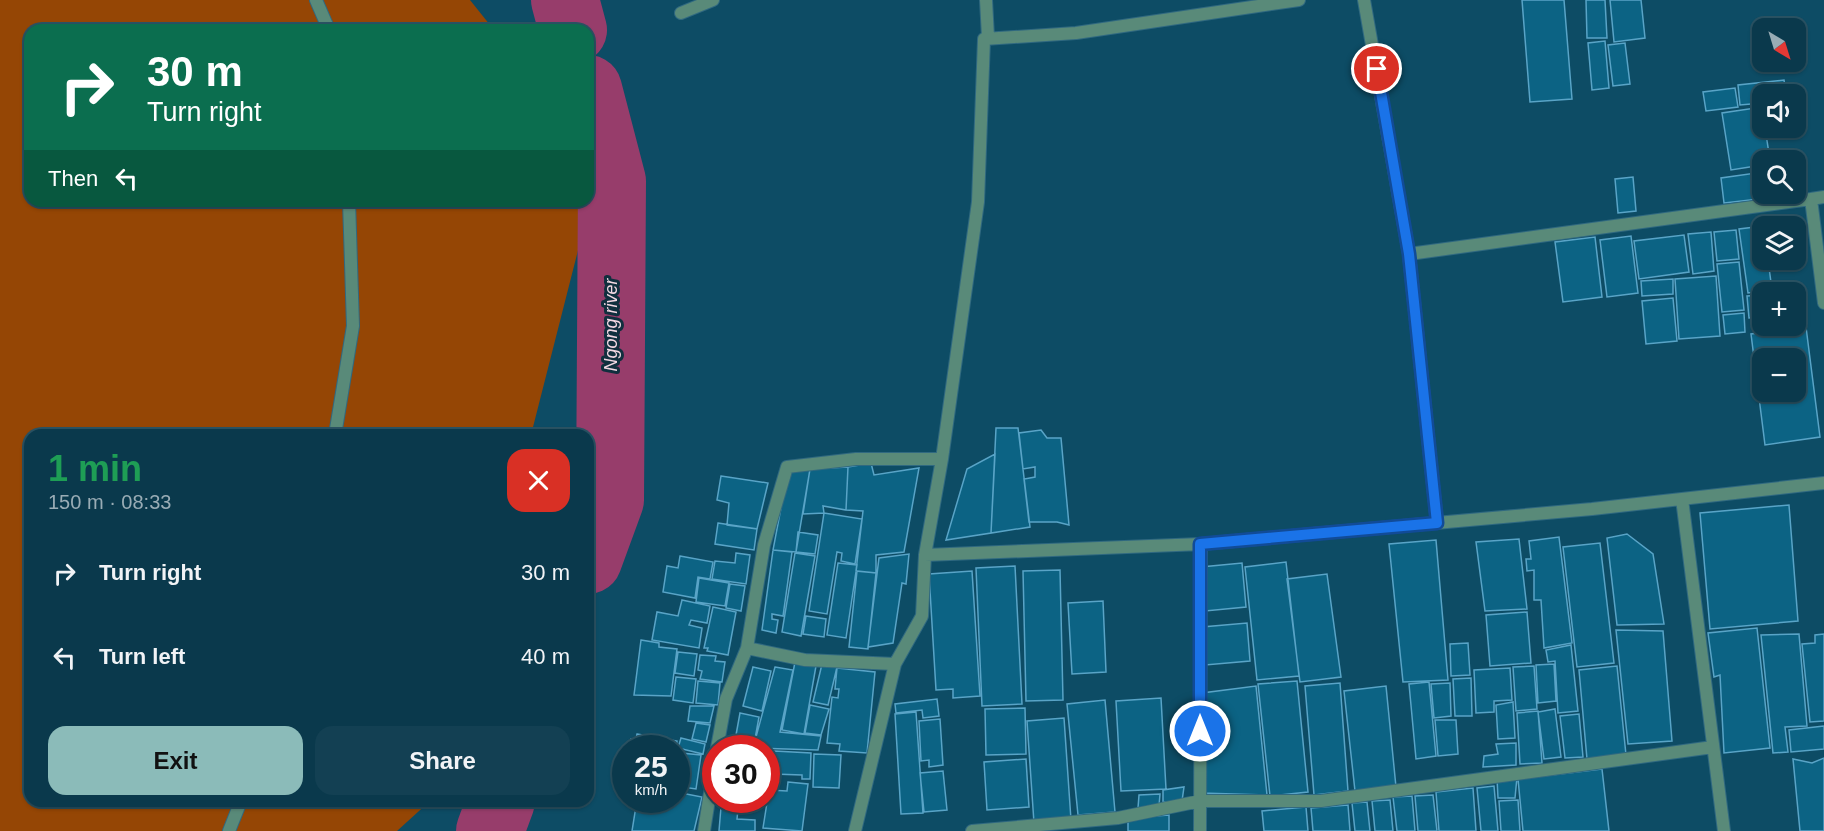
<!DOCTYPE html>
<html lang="en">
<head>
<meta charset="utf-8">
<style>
	body { margin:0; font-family:Helvetica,sans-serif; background:#134053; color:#f1f3f6; height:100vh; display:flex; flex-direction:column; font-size:22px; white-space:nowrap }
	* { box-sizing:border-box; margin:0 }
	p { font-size:20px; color:#99acb5 }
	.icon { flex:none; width:33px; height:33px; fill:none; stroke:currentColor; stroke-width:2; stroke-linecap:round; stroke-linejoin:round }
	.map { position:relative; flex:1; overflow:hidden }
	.panel { position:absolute; left:24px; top:429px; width:570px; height:378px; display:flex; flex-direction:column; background:#0a394c; border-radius:18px; box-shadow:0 2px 4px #0004,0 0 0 2px #2a5364 }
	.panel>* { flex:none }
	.top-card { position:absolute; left:24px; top:24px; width:570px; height:183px; border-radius:18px; box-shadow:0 2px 4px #0004,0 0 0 2px #2a5364; background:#0b6e4f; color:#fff; overflow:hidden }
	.needle { width:39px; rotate:142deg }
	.controls { position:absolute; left:1752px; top:18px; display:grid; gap:12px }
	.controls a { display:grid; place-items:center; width:54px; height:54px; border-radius:12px; background:#0a394c; box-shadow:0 2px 4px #0004,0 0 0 2px #2a5364; font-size:30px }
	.speed { position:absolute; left:612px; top:735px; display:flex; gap:12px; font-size:30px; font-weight:700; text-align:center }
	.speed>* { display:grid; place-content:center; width:78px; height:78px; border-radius:50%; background:#0a394c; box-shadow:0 2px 4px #0004,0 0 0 2px #2a5364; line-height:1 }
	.speed small { font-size:15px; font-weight:400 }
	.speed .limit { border:9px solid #d22; background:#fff; color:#111 }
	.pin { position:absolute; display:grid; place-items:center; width:51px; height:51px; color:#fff; margin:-26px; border:3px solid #fff; border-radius:50%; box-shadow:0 2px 6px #0007 }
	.me { position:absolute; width:66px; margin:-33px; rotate:0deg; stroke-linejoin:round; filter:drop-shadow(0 0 4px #0008) }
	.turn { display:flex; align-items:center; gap:21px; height:126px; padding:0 24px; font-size:27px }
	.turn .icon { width:78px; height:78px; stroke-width:2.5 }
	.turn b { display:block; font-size:42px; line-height:51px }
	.then { display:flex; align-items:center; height:57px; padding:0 24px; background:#0003; gap:12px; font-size:22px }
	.round { display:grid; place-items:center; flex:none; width:63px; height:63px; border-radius:18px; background:#134053 }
	.overview { display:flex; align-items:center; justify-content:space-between; height:102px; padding:0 24px }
	h1 { font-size:36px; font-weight:700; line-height:45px; color:#1e9e55 }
	.primary-button { display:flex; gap:12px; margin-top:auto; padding:12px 24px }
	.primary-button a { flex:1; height:69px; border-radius:18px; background:#8bbbb9; color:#111; font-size:24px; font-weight:700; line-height:69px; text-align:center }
	.primary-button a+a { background:#134053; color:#f1f3f6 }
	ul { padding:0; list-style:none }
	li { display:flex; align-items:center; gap:18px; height:84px; padding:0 24px }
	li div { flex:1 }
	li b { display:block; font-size:22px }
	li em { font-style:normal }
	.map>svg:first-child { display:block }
	.green { fill:#954605 }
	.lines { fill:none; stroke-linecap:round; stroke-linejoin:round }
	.river { stroke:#973d6b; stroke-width:68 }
	.building { fill:#0c6384; stroke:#59a4c7; stroke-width:1.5; fill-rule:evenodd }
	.minor-casing { stroke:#306980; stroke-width:14 }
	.minor { stroke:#598a79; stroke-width:12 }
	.route-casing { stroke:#114b97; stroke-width:15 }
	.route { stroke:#1a73e8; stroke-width:10 }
	.labels { text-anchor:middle; stroke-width:6; stroke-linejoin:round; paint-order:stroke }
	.water-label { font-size:18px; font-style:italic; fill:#f4d9e4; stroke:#102f3e }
</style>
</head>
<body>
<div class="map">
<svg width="1824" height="831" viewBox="0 0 1824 831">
	<rect width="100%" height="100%" fill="#0d4c65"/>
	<path class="green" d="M0 0H470L494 30H30V201H588V149L600 164 531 435H30V801H430L397 831H0Z"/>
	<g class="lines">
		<path class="river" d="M565 0 573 30
			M588 89 612 181 610 500 588 560
			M490 831 501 801"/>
	</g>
	<path class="building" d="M1522 0H1564L1572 99 1530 102Z
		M1586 0H1605L1607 38H1587Z
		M1610 0H1641L1645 38 1614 42Z
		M1605 41 1609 88 1592 90 1588 43Z
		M1625 43 1630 84 1613 86 1608 45Z
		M1784 80 1786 94H1762V103L1740 105 1738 85Z
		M1735 88 1738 107 1706 111 1703 92Z
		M1762 107V128H1765L1770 160H1762V165L1731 170 1722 113Z
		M1756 173 1759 199 1724 203 1721 178Z
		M1633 177 1636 211 1618 213 1615 179Z
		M1763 226 1762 260H1768L1772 290 1748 293 1739 229Z
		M1736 230 1739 259 1717 261 1714 232Z
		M1711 232 1714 271 1693 274 1688 234Z
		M1684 235 1689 272 1639 279 1634 241Z
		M1631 236 1638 293 1607 297 1600 240Z
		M1595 237 1602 297 1563 302 1555 242Z
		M1739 262 1744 310 1722 312 1717 264Z
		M1716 276 1720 336 1679 339 1675 279Z
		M1673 279V294L1642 296 1641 281Z
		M1762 295V317L1749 318 1747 296Z
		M1673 298 1677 341 1646 344 1642 301Z
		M1744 313 1745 332 1725 334 1723 315Z
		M1806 327 1820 437 1765 445 1751 334ZM1762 358H1796V392H1762Z
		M996 428H1018L1030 527 991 533Z
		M1041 430 1047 438H1061L1069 525 1057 522H1029L1024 479 1035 477V467L1023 469 1019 433Z
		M995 454 991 533 946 540 967 469Z
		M871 463 874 475 919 468 904 552 876 555V573L856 571 863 511 846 510 848 467Z
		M848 467 846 510 823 506 824 513 803 514 810 469Z
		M810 469 796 552 773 550 788 471Z
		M721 476 768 483 757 529 727 525 729 503 717 500Z
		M1789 505 1798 621 1710 629 1700 513Z
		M824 513 862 519 855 564 841 561 842 553 837 552 827 614 809 611Z
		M718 523 757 529 754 550 715 544Z
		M798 532 818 535 815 554 796 552Z
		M1627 534 1653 554 1664 624 1617 625 1607 538Z
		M1559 537 1572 643 1544 648 1541 600H1534V570L1527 571 1526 559H1531L1529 541Z
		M1519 539 1527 609 1485 611 1476 542Z
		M1436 540 1448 680 1403 682 1389 544Z
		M1600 543 1614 663 1577 667 1563 547Z
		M773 550 792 552 783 616 772 614V619L778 620 776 633 762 630Z
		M736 553 750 555 746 584 712 579 715 561 735 563Z
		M795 553 815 556 801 636 782 632Z
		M909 554 906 584 902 583 893 643 868 647 879 558Z
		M680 556 713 562 710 579 698 577 695 598 663 592 667 566 678 568Z
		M1286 562 1299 676 1257 680 1245 567Z
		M838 563 857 565 846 638 827 635Z
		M1242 563 1246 607 1205 611 1201 567Z
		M1015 566 1022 704 982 706 976 568Z
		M1060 570 1063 700 1026 701 1023 571Z
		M857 571 876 573 868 649 849 647Z
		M972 571 980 696 953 698V689L936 690 929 574Z
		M1327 574 1341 677 1300 682 1287 579Z
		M699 578 729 583 725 606 696 602Z
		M730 584 745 586 741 611 726 608Z
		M682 600 710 606 707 623 691 620 689 625 702 628 699 648 652 640 657 612 678 616Z
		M1103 601 1106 672 1072 674 1068 603Z
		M713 607 736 612 728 655 707 651 708 648H704Z
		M1527 612 1531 663 1490 666 1486 615Z
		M806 616 826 619 824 637 803 634Z
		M1247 623 1250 661 1205 665 1202 627Z
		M1757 628 1770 748 1724 753 1720 675 1714 677 1708 633Z
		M1616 630 1663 631 1672 741 1628 744Z
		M1799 634 1807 726 1785 727 1788 752 1773 753 1761 635Z
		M1824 634V721L1810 722 1802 644 1815 643V635Z
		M641 640 659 643V647L677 649 671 696 634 695Z
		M1468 643 1470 675 1451 676 1450 644Z
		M1571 645 1578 711 1558 713 1555 661 1548 662 1546 650Z
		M678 652 697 654 694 676 675 673Z
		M700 655 716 656 715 661 725 662 722 682 700 679 702 671 698 670Z
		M795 662 816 666 804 734 782 730Z
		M822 664 837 667 828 705 813 702Z
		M1554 664 1556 701 1538 703 1536 665Z
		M1534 666 1537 709 1516 711 1513 667Z
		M1617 666 1626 755 1587 759 1579 670Z
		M753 667 771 671 762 711 743 706Z
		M775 667 793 670 780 732 821 736 818 750 753 748Z
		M837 668 875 672 867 753 839 751 840 744 827 743 832 697 838 698 839 689H835Z
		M1510 668 1512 700 1494 701V712L1476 713 1474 670Z
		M676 677 696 679 693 703 673 700Z
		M1471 678 1472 716H1455L1453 679Z
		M698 681 720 683 718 705 696 703Z
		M1297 681 1308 792 1270 796 1258 684Z
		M1429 682 1436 756 1416 759 1409 684Z
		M1340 683 1348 791 1314 795 1305 686Z
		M1450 683 1451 716 1434 718 1431 684Z
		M1256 686 1267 795 1201 793 1202 693Z
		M1386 686 1396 787 1355 791 1344 691Z
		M1161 698 1166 789 1121 791 1116 701Z
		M937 699 939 716 923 718 922 710 896 713 895 704Z
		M1105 700 1115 812 1078 815 1067 704Z
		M1513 702 1515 738 1498 739 1496 705Z
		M810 705 829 709 821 735 805 733Z
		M690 706H714L710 723 688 721Z
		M1025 708 1026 754 986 755 985 709Z
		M1555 709 1561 757 1544 759 1538 712Z
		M1538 711 1542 763 1520 764 1517 713Z
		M916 712 923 813 901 814 895 714Z
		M740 713 759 717 755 739 736 735Z
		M1579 714 1583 757 1565 758 1560 716Z
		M1064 718 1071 820 1034 823 1027 721Z
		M940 719 943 765 929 767V760L921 761 919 721Z
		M1435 720H1456L1458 754 1438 756Z
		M696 723 710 725 706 742 692 739Z
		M1824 726V749L1791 752 1789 730Z
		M637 734 677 741 676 748H629L631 739H636Z
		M681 738 705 744 703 754 678 748Z
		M736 739 750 741 749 748H734Z
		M1516 743V765L1483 767 1484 756 1498 754 1496 744Z
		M677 749H681V753L701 755 696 789 676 786Z
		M774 751 811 753 810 779H802V775L773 774Z
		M814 754 841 755 839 788 813 787Z
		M1824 758V831H1800L1793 759 1812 763Z
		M1026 759 1029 807 987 810 984 762Z
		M1602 769 1609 831H1523L1518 779Z
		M943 771 947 810 924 812 920 773Z
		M1517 777 1515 798H1498L1497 778Z
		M788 782 808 784 802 831 763 828 769 790 787 791Z
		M1494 786 1498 831H1481L1477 788Z
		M1184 787 1182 801 1163 802V790Z
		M1473 788 1476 831H1439L1436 792Z
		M676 792 702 797 694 831H632L637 800H676Z
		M1160 794 1159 806 1138 808 1139 795Z
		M1433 795 1437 831H1418L1415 796Z
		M1412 796 1415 831H1397L1393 797Z
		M1390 800 1393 831H1375L1372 801Z
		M1518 800 1520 831H1501L1499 801Z
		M1367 802 1370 831H1355L1352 803Z
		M1348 805 1350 831H1313L1311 808Z
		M721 807 738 809 737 819 755 820V831H719Z
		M1306 807 1308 831H1264L1262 811Z
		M1169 815V831H1128V818Z"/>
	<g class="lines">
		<g class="minor-casing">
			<path id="minor" d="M316 0 329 30
				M1364 0 1409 254 1437 523
				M681 13 713 0
				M984 39 1076 33 1299 0
				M1824 197 1811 199 1824 303
				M1409 254 1811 199
				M335 435 353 326 349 201
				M1682 499 1724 831
				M925 555 1201 544 1592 509 1824 483
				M747 648 805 660 895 664
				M717 748 726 699 747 648 764 545 787 467 856 459H942
				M229 831 241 801
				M704 831 716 755
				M855 831 895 664 922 616 925 555 942 459 978 202 984 39 988 37 986 0
				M972 831 1118 818 1200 801H1321L1713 747
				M1200 831 1201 544"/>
		</g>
		<use href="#minor" class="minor"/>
	</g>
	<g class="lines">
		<g class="route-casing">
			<path id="route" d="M1200 731V544L1437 523 1409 254 1377 69"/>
		</g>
		<use href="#route" class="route"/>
	</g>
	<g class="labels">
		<g class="water-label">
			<text transform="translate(611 325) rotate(-90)" y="6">Ngong river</text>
		</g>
	</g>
</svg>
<div class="controls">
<a><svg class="needle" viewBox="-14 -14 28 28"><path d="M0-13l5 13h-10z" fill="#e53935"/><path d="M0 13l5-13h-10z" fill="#99acb5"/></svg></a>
<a><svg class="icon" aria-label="sound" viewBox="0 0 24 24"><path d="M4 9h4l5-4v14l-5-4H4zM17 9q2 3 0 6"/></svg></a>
<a><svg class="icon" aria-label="search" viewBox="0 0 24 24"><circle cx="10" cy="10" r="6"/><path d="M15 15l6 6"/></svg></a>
<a><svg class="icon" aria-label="layers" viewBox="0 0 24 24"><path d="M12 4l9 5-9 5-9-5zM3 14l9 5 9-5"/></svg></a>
<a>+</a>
<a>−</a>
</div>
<div class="speed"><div>25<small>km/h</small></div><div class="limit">30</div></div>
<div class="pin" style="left:1377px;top:69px;background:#d93025"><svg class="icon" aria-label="arrive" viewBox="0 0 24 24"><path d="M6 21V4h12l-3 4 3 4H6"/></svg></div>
<svg class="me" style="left:1200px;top:731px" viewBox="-20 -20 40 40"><circle r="17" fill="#1a73e8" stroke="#fff" stroke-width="3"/><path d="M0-11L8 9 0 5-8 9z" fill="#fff"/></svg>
<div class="top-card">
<div class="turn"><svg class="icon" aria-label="right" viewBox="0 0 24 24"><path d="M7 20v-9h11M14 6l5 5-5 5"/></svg><div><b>30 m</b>Turn right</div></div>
<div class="then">Then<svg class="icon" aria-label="left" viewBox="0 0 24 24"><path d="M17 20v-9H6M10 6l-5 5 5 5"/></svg></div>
</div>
<section class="panel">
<div class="overview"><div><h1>1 min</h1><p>150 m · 08:33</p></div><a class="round" style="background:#d93025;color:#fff"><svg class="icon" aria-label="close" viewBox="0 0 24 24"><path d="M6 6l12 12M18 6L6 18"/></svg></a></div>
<ul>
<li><svg class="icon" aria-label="right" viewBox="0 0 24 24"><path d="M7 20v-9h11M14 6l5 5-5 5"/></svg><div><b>Turn right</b></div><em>30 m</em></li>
<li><svg class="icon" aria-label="left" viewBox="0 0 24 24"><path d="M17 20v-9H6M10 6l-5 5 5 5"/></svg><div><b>Turn left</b></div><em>40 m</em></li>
</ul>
<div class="primary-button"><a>Exit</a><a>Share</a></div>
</section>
</div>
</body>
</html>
